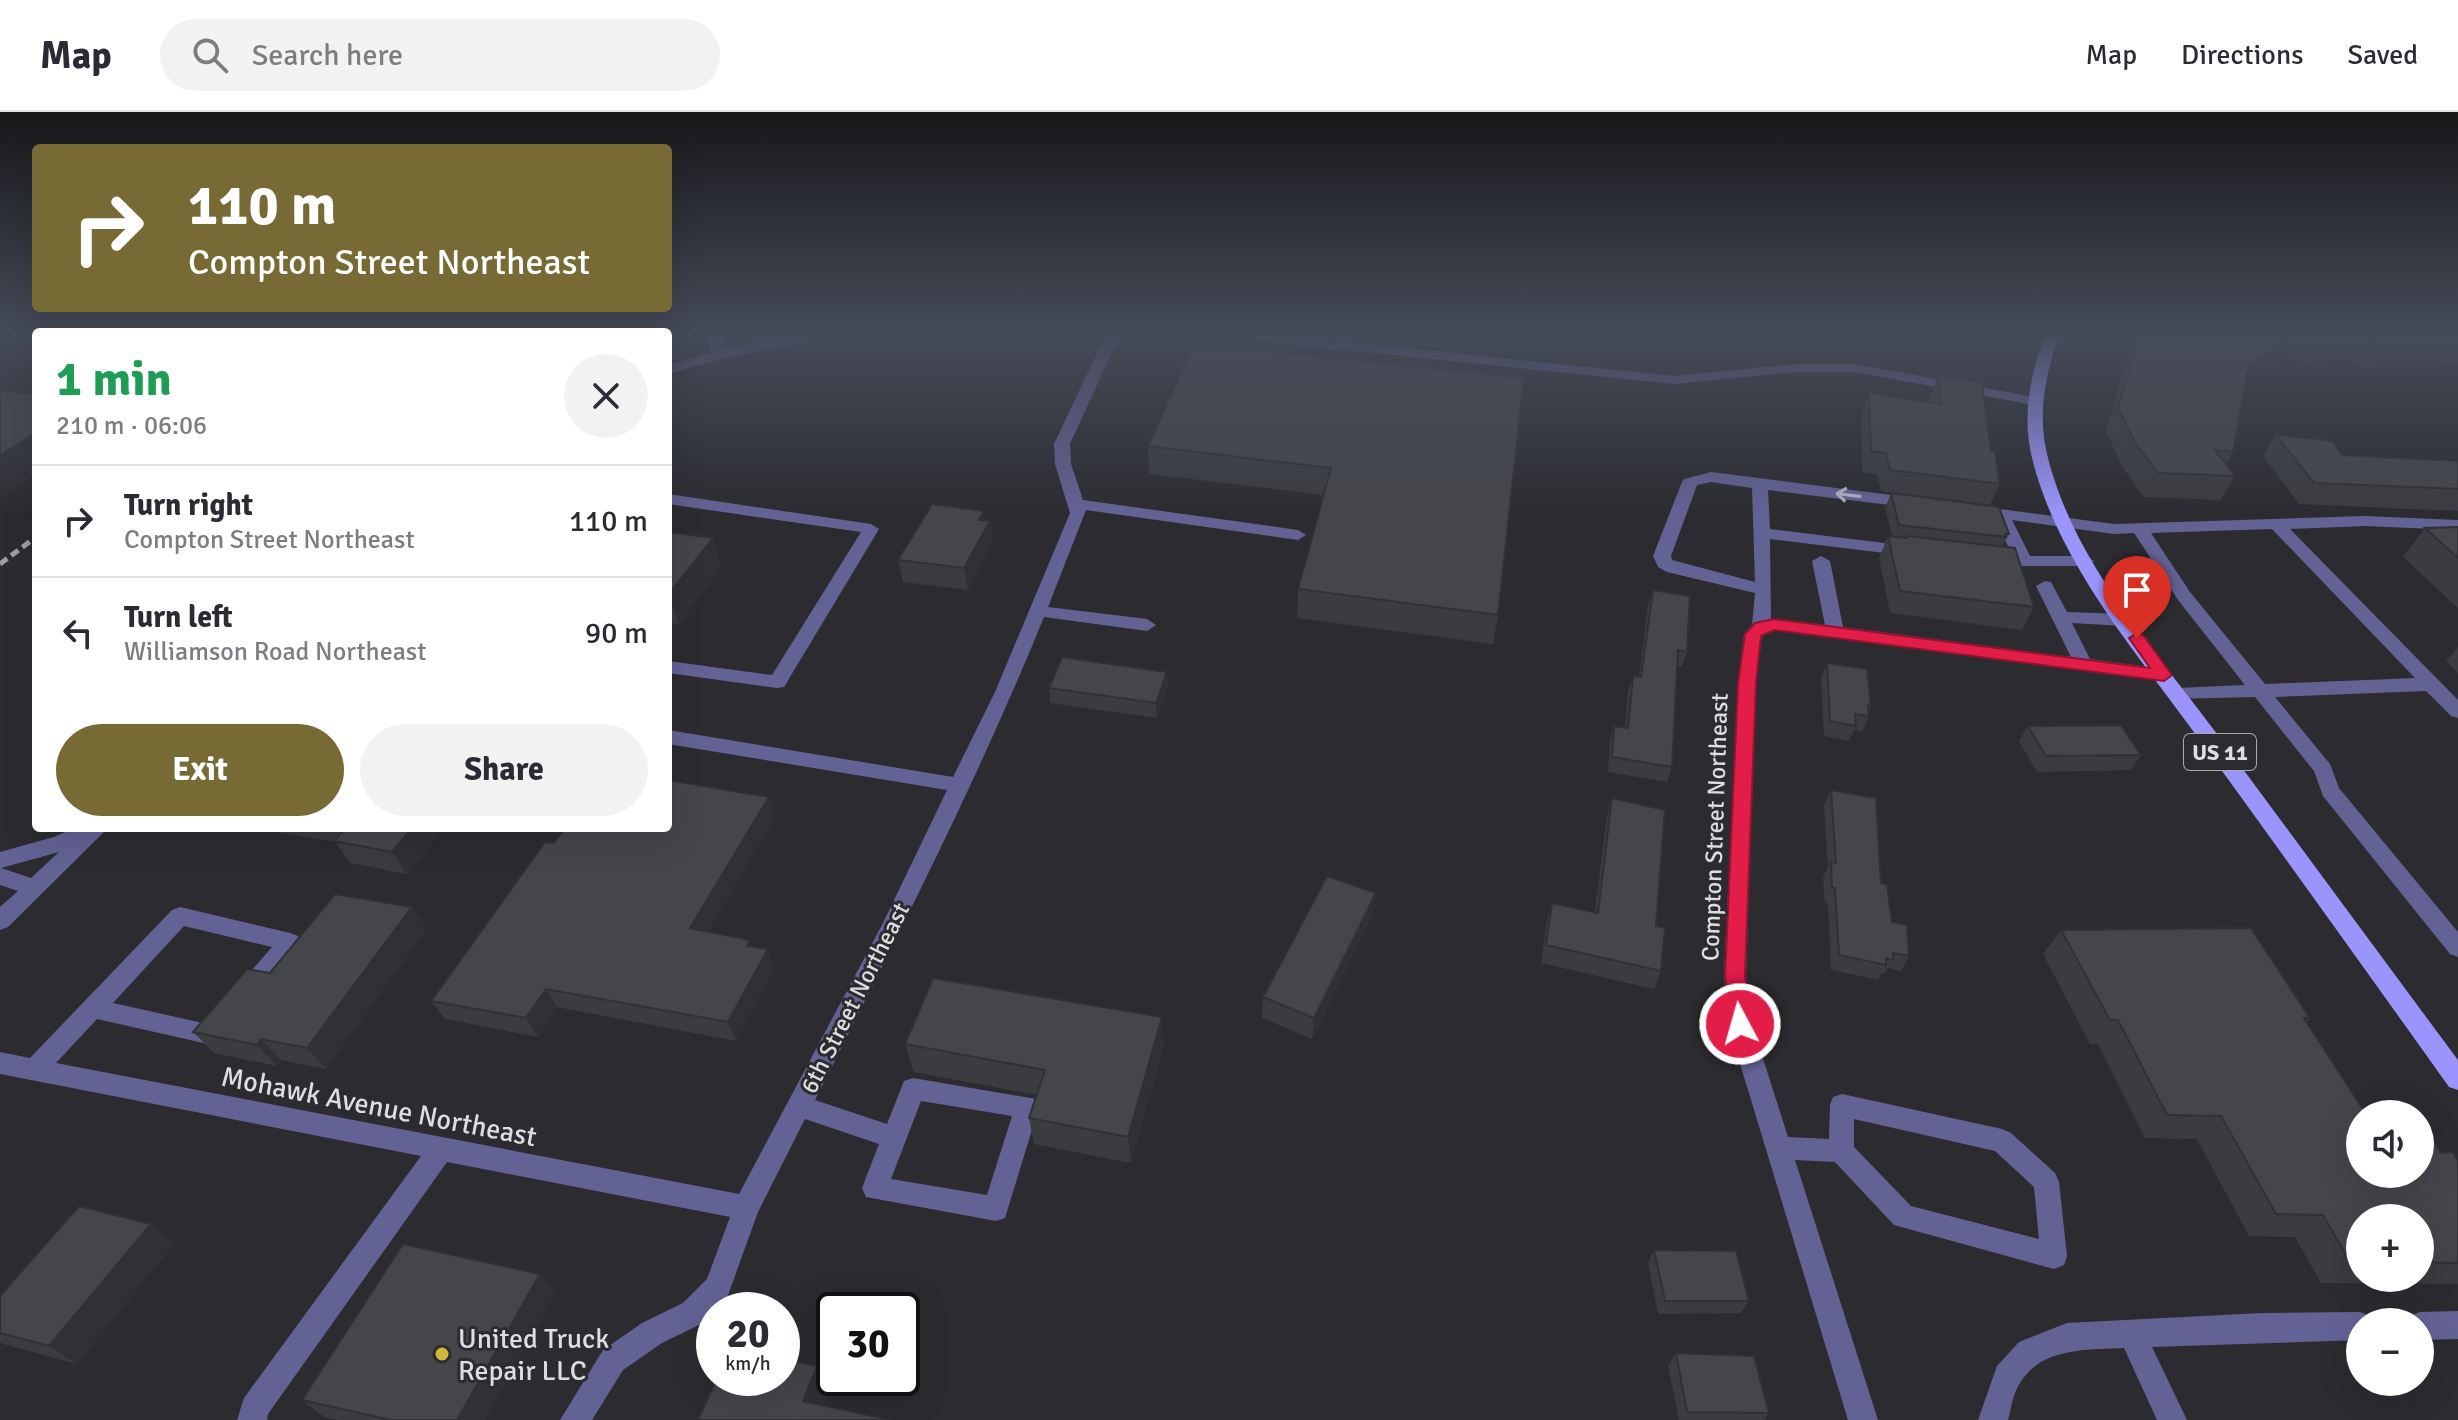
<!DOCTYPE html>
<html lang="en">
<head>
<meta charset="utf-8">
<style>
	body { margin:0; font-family:Signika,sans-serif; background:#f2f2f3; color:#2b2b33; height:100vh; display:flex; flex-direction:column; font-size:30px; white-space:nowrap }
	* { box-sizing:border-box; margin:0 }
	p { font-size:26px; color:#7c7c81 }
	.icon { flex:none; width:44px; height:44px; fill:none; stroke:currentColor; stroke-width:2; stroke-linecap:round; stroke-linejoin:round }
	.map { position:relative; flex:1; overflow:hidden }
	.side { position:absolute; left:32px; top:216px; width:640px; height:504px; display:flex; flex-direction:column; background:#fff; border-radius:8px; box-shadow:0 8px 32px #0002 }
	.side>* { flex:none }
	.banner { position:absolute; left:32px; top:32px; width:640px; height:168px; border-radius:8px; box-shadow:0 8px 32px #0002; background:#776a34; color:#fff; overflow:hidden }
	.controls { position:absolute; left:2346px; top:988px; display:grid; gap:16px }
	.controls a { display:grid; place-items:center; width:88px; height:88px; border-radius:50%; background:#fff; box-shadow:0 8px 32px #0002; font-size:40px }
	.speed { position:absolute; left:696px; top:1180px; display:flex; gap:16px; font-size:40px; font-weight:700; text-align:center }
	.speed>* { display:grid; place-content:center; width:104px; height:104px; border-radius:50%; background:#fff; box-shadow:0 8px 32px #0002; line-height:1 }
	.speed small { font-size:20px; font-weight:400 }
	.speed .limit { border:4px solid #111; border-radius:12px; background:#fff; color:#111 }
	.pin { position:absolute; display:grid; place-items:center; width:68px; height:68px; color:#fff; margin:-82px -34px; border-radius:50% 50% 50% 0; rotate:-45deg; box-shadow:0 0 8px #0007 }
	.pin .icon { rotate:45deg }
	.me { position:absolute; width:88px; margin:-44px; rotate:354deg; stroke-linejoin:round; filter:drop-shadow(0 0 6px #0008) }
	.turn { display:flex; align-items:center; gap:28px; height:168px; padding:0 24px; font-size:36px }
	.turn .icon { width:104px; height:104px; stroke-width:2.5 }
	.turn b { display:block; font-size:56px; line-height:68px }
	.round { display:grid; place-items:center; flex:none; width:84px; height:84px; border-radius:42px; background:#f2f2f3 }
	.head { display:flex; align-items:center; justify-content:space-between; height:136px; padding:0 24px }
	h1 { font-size:48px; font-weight:700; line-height:60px; color:#1e9e55 }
	.cta { display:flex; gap:16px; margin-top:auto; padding:16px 24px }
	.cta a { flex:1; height:92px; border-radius:48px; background:#776a34; color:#fff; font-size:32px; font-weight:700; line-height:92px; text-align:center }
	.cta a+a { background:#f2f2f3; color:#2b2b33 }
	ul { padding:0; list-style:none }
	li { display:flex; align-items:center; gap:24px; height:112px; padding:0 24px; border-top:2px solid #e1e1e2 }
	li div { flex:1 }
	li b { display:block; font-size:30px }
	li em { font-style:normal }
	header { display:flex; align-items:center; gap:48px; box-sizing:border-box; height:112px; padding:0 40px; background:#fff; border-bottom:2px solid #e1e1e2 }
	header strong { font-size:38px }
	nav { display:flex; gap:44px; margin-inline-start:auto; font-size:28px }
	.search { width:560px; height:72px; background:#f2f2f3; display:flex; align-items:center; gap:20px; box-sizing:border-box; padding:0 28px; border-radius:44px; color:#7c7c81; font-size:30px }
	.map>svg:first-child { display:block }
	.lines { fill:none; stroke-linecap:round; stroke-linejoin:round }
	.minor { fill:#636295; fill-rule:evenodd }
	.major { fill:#9b94fd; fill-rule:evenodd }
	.rail { stroke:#a0a0a3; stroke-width:5; stroke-dasharray:9 5; stroke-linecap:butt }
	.wall { fill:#3b3c40; fill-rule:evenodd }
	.shaded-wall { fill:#303134 }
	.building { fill:#45464a; stroke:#303134; stroke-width:2 }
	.oneway { stroke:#b3b3c6 }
	.route { fill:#e11d48; stroke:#92132f; stroke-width:2 }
	.poi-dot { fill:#d3b635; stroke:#2c2c30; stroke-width:3 }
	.labels { text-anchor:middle; stroke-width:6; stroke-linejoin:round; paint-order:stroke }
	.shield { fill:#2c2c30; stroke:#a9a9ac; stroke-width:2 }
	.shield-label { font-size:22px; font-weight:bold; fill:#dedee1 }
	.street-label { font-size:24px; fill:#dedee1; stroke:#2c2c30 }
	.near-street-label { font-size:28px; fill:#dedee1; stroke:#2c2c30 }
	.near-poi-label { font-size:28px; fill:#dedee1; stroke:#2c2c30; text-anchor:start }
</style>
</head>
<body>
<header>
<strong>Map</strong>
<div class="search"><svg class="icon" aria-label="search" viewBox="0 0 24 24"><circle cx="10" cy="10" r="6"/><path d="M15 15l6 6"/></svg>Search here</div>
<nav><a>Map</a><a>Directions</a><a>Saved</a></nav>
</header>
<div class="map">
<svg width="2458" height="1308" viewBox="0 0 2458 1308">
	<rect width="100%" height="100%" fill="#2c2c30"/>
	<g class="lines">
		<path class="minor" d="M708 220H722L724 237 813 220H840L833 224 721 247 668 262V253L711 241Z
			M1113 220H1127L1112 240 1070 332 1071 352 1083 388 1298 418 1306 423 1298 428 1086 398 1048 495 1147 507 1156 513 1147 519 1044 505C977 670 895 829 815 988L887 1012 904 969 913 966 1036 987 1039 995 1005 1106 996 1109 866 1085 862 1076 879 1032 805 1007 758 1100 727 1186 703 1211 662 1231 623 1258 592 1308H560L603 1238 642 1211 683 1191 707 1167 730 1105 447 1050 268 1302 267 1308H237L244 1286 421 1044 0 962V940L30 946 172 798 180 795 290 821 298 824 301 830 254 886 246 889 238 886 234 879 272 835 184 814 113 891 203 911 217 902 225 905 229 912 216 929 208 932 97 907 56 951 739 1082 883 811 947 678 668 632V618L953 665 995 580 1070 401 1055 352 1054 332 1098 239ZM921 989 1012 1004 987 1083 891 1067Z
			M1204 220H1249L1674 264 1796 252H1854L2034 285 2041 289 2034 293 1854 260H1796L1674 272 1211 224Z
			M1711 360 1914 386 1922 391 1914 396 1768 378 1770 417 1909 434 1917 439 1909 444 1770 427 1771 507 1825 513 1812 449 1821 444 1830 449 1843 515 2071 545 2036 474 2045 469 2051 470 2067 500 2124 502 2133 508 2124 514 2072 511 2090 547 2164 557 2173 563 2164 569 1774 518 1762 524 1756 571 1746 863 1752 912 1788 1025 1829 1027 1830 993 1833 985 1842 982 2002 1017 2011 1021 2055 1061 2059 1070 2067 1144 2064 1153 2054 1157 1894 1113 1835 1050 1795 1048 1878 1308H1848L1728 912 1724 863 1738 571 1744 522 1752 513 1755 481 1667 460 1658 455 1653 444 1682 370 1684 367ZM1711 370 1752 376 1755 470 1672 448 1671 444 1697 373ZM1854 1007 1995 1039 2034 1075 2039 1127 1911 1094 1854 1035Z
			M668 382 871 412 879 417 784 575 777 576 668 561V549L772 563 861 420 668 392Z
			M1977 394 2114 412 2365 404 2458 408V418L2365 414 2290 417 2458 588V606L2451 604 2426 579 2275 585 2330 652 2339 676 2458 820V845L2450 842 2323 684 2314 659 2255 585 2170 587 2168 582 2170 577 2177 576 2245 573 2178 488 2134 421 2114 422 2012 408 2030 444H2085L2094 449 2085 454H1992L1983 449 1986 445 2013 444 1994 406 1971 402 1969 399 1971 396ZM2272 417 2415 566 2265 572 2190 480 2151 421Z
			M74 716H108L8 815 0 818V795L18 779 0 773V740L54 725ZM59 740 31 766 1 756Z
			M2458 1199V1227L2420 1228V1210H2408L2410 1204 2420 1200Z
			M2360 1200 2370 1204 2372 1210H2360V1228L2152 1235 2187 1308H2157L2124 1236C2086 1238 2042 1235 2020 1271 2013 1281 2011 1297 2008 1308H1978L1997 1254 2019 1230 2067 1211 2261 1201Z"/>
		<path class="major" d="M2046 220H2060C2045 264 2036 304 2049 350 2077 454 2154 537 2217 622 2297 730 2377 839 2458 948V978L2449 975C2367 860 2284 744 2201 630 2139 543 2061 456 2033 350 2021 304 2030 264 2046 220Z"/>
		<path class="rail" d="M0 452 36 425"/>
	</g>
	<path class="wall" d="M2138 220H2458V255L2360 256 2351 247 2301 250 2283 243 2246 268 2233 340 2226 352 2235 364 2220 388 2144 385 2121 353 2106 318 2132 232Z
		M1194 232 1498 503 1493 532 1297 506 1298 477 1323 383 1149 362 1148 334Z
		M1938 264 1991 339 2000 372 1990 393 1881 379 1877 362 1862 360V302L1869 281 1930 291V285Z
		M2276 323 2342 343 2458 349V399L2299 392 2263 344Z
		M1891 381 2009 422 2002 434 2034 495 2022 518 1890 501 1879 446 1888 424H1892L1885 396Z
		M984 399 985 408 990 409 993 431 968 478 903 470 898 448Z
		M2458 415V496L2403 445 2425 416Z
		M668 420 722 455 679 512 668 511Z
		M1653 478 1687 540 1682 555 1677 554 1672 655 1667 670 1608 660 1610 629 1614 614 1625 616 1628 579 1633 564 1639 565 1648 493Z
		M2458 535V561L2446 549Z
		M1827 551 1871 594 1869 598V604L1862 620 1854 618 1849 629 1824 624 1821 566Z
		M1167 560 1168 575 1157 606 1050 591 1049 576Z
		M2028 614 2141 643 2131 658 2037 660 2019 629Z
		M1831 678 1881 771 1892 810 1909 844 1901 859 1888 856 1884 862H1881L1878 868 1831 858 1828 791H1825L1823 765 1828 755 1824 693Z
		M769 685 776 704 708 820 753 835 775 856 736 929 557 895 538 925 445 907 431 889 554 731Z
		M1612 686 1661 859 1654 877 1541 851 1547 809 1552 791 1595 800 1607 704Z
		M252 716H445L407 762 350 751 335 730Z
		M1376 781 1373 803 1312 927 1262 906 1263 885Z
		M427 817 326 957 281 948 277 954 214 941 193 920 270 861Z
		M2061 818 2310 906 2307 910 2360 1062 2441 1041 2458 1049V1172L2321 1171 2295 1125 2249 1124 2197 1027 2145 1026 2098 932H2090L2043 842ZM2360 1106H2420V1166H2360Z
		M905 932 1164 933 1131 1051 1034 1032 1029 1006 1037 983 914 960Z
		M175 1131 77 1252 3 1232 0 1230V1184Z
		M1654 1138 1749 1189 1741 1201 1658 1202 1648 1151Z
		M540 1162 556 1180 485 1308H339L324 1305 302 1288Z
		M1676 1241 1769 1301 1764 1308H1679L1668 1253Z"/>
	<path class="shaded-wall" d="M2297 220 2283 243 2235 276 2249 253Z
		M36 320V362L0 387V344Z
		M984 399 986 415 990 409 993 431 968 478 964 456 979 408Z
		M713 426 722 455 679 512 668 483Z
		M1167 560 1168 575 1157 606 1156 591Z
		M769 685 776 704 699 835 690 816Z
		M412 716H445L407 762 392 740Z
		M1376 781 1373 803 1312 927 1314 906Z
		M412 795 427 817 326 957 307 936Z
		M768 837 775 856 736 929 728 910Z
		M546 877 557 895 538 925 526 906Z
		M1162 905 1164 933 1131 1051 1128 1025Z
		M261 927 281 948 277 954 257 933Z
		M151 1112 175 1131 77 1252 49 1234Z
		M540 1162 556 1180 485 1308H457Z
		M817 1254 830 1277 817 1308 803 1289Z"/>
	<path class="building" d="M2140 220H2458V232L2375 233 2365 225 2315 228 2297 220 2249 253 2233 340 2215 338 2235 364 2158 361 2134 329 2118 295Z
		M1194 232 1524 266 1498 503 1298 477 1331 356 1148 334Z
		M1938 264 1982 271 1991 339H1995L2000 372 1890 358 1886 341 1871 339 1869 281 1941 292Z
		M0 278 36 282V320L0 344Z
		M2276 323 2333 329 2342 343 2458 349V377L2314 371Z
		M1891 381 1999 395 2009 422H2005L2006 425 1899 413Z
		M932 392 984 399 979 408 990 409 964 456 898 448Z
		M2458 415V446L2425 416Z
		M668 420 713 426 668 483Z
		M1888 424 1907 426V424L2015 436 2034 495 1900 479Z
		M1653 478 1690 484 1687 540 1678 538 1672 655 1612 645 1614 614 1628 616 1633 564 1641 565Z
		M1062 545 1167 560 1156 591 1049 576Z
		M1827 551 1867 557 1871 594 1868 593 1869 604 1855 602 1856 614 1830 609Z
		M2121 613 2141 643 2046 644 2028 614Z
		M668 668 769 685 690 816 750 828 747 834 768 837 728 910 546 877 526 906 431 889 545 730 554 731 565 716H668Z
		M1831 678 1876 686 1881 771 1887 773 1892 810 1907 813 1909 844 1893 841V848L1886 846V853L1839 843 1835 776H1832L1831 750 1836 751Z
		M1612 686 1665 698 1656 814 1665 816 1661 859 1546 833 1552 791 1598 801Z
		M346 716H412L392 740 334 729Z
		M1327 764 1376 781 1314 906 1263 885Z
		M335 782 412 795 307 936 261 927 257 933 193 920 247 857 270 861Z
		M2251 816 2310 906H2304L2366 1002H2360V1062H2420V1011H2422L2441 1041 2452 1040 2458 1049V1151L2420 1150V1106H2360V1150H2350L2323 1103 2276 1102 2221 1004 2167 1003 2118 908H2110L2061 818Z
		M933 866 1162 905 1128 1025 1029 1006 1045 958 905 932Z
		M79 1094 151 1112 49 1234 0 1221V1184Z
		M403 1132 540 1162 457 1308H391L302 1288Z
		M1654 1138 1736 1139 1749 1189H1665Z
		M1676 1241 1754 1244 1769 1301 1687 1300Z
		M782 1247 817 1254 803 1289 891 1308H698L717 1266H782Z"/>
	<defs><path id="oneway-shaft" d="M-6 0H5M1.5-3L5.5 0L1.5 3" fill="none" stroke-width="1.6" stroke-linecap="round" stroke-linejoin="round" transform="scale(2)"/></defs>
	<use class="oneway" href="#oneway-shaft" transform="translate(1848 383) rotate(-173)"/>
	<linearGradient id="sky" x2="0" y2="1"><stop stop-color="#18181a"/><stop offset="0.55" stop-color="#454b59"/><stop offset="1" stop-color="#454b59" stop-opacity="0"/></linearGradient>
	<rect width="2458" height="403" fill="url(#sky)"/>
	<path class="route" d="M1774 507 2150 556 2129 526 2137 521 2143 523 2172 563 2164 569 1774 518 1761 524 1756 571 1745 863 1751 912 1748 918 1740 921 1732 918 1729 912 1725 863 1738 571 1745 522 1755 511Z"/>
	<circle class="poi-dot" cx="442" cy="1242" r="8"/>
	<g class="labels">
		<rect class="shield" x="2184" y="622" width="72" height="36" rx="6"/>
		<g class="shield-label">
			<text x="2220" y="648">US 11</text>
		</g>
		<g class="street-label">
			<text transform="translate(1715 715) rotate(-88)" y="8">Compton Street Northeast</text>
			<text transform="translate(855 886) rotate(-63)" y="8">6th Street Northeast</text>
		</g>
		<g class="near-street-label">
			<text transform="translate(379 994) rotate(11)" y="10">Mohawk Avenue Northeast</text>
		</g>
		<g class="near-poi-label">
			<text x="458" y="1236">United Truck<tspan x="458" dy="32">Repair LLC</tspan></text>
		</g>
	</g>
</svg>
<div class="controls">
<a><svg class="icon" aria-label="sound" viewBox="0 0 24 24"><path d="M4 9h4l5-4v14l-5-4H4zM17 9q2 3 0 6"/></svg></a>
<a>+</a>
<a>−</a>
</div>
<div class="speed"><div>20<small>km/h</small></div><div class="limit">30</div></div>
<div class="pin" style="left:2137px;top:526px;background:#d93025"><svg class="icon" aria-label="arrive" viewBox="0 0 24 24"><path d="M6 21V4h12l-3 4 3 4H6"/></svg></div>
<svg class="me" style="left:1740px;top:912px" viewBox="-20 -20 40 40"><circle r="17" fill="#e11d48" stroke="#fff" stroke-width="3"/><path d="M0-11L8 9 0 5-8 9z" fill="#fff"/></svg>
<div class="banner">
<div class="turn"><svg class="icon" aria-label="right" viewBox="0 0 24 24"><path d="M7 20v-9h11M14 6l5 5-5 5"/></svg><div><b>110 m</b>Compton Street Northeast</div></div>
</div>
<section class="side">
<div class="head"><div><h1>1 min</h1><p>210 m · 06:06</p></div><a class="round"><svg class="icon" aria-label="close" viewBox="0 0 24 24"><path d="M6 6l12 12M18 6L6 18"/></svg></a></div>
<ul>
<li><svg class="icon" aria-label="right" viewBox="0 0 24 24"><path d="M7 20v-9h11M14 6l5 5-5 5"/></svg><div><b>Turn right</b><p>Compton Street Northeast</p></div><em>110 m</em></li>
<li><svg class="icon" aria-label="left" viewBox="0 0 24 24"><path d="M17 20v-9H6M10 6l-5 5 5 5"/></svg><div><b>Turn left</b><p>Williamson Road Northeast</p></div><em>90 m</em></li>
</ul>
<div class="cta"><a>Exit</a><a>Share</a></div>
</section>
</div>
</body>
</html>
